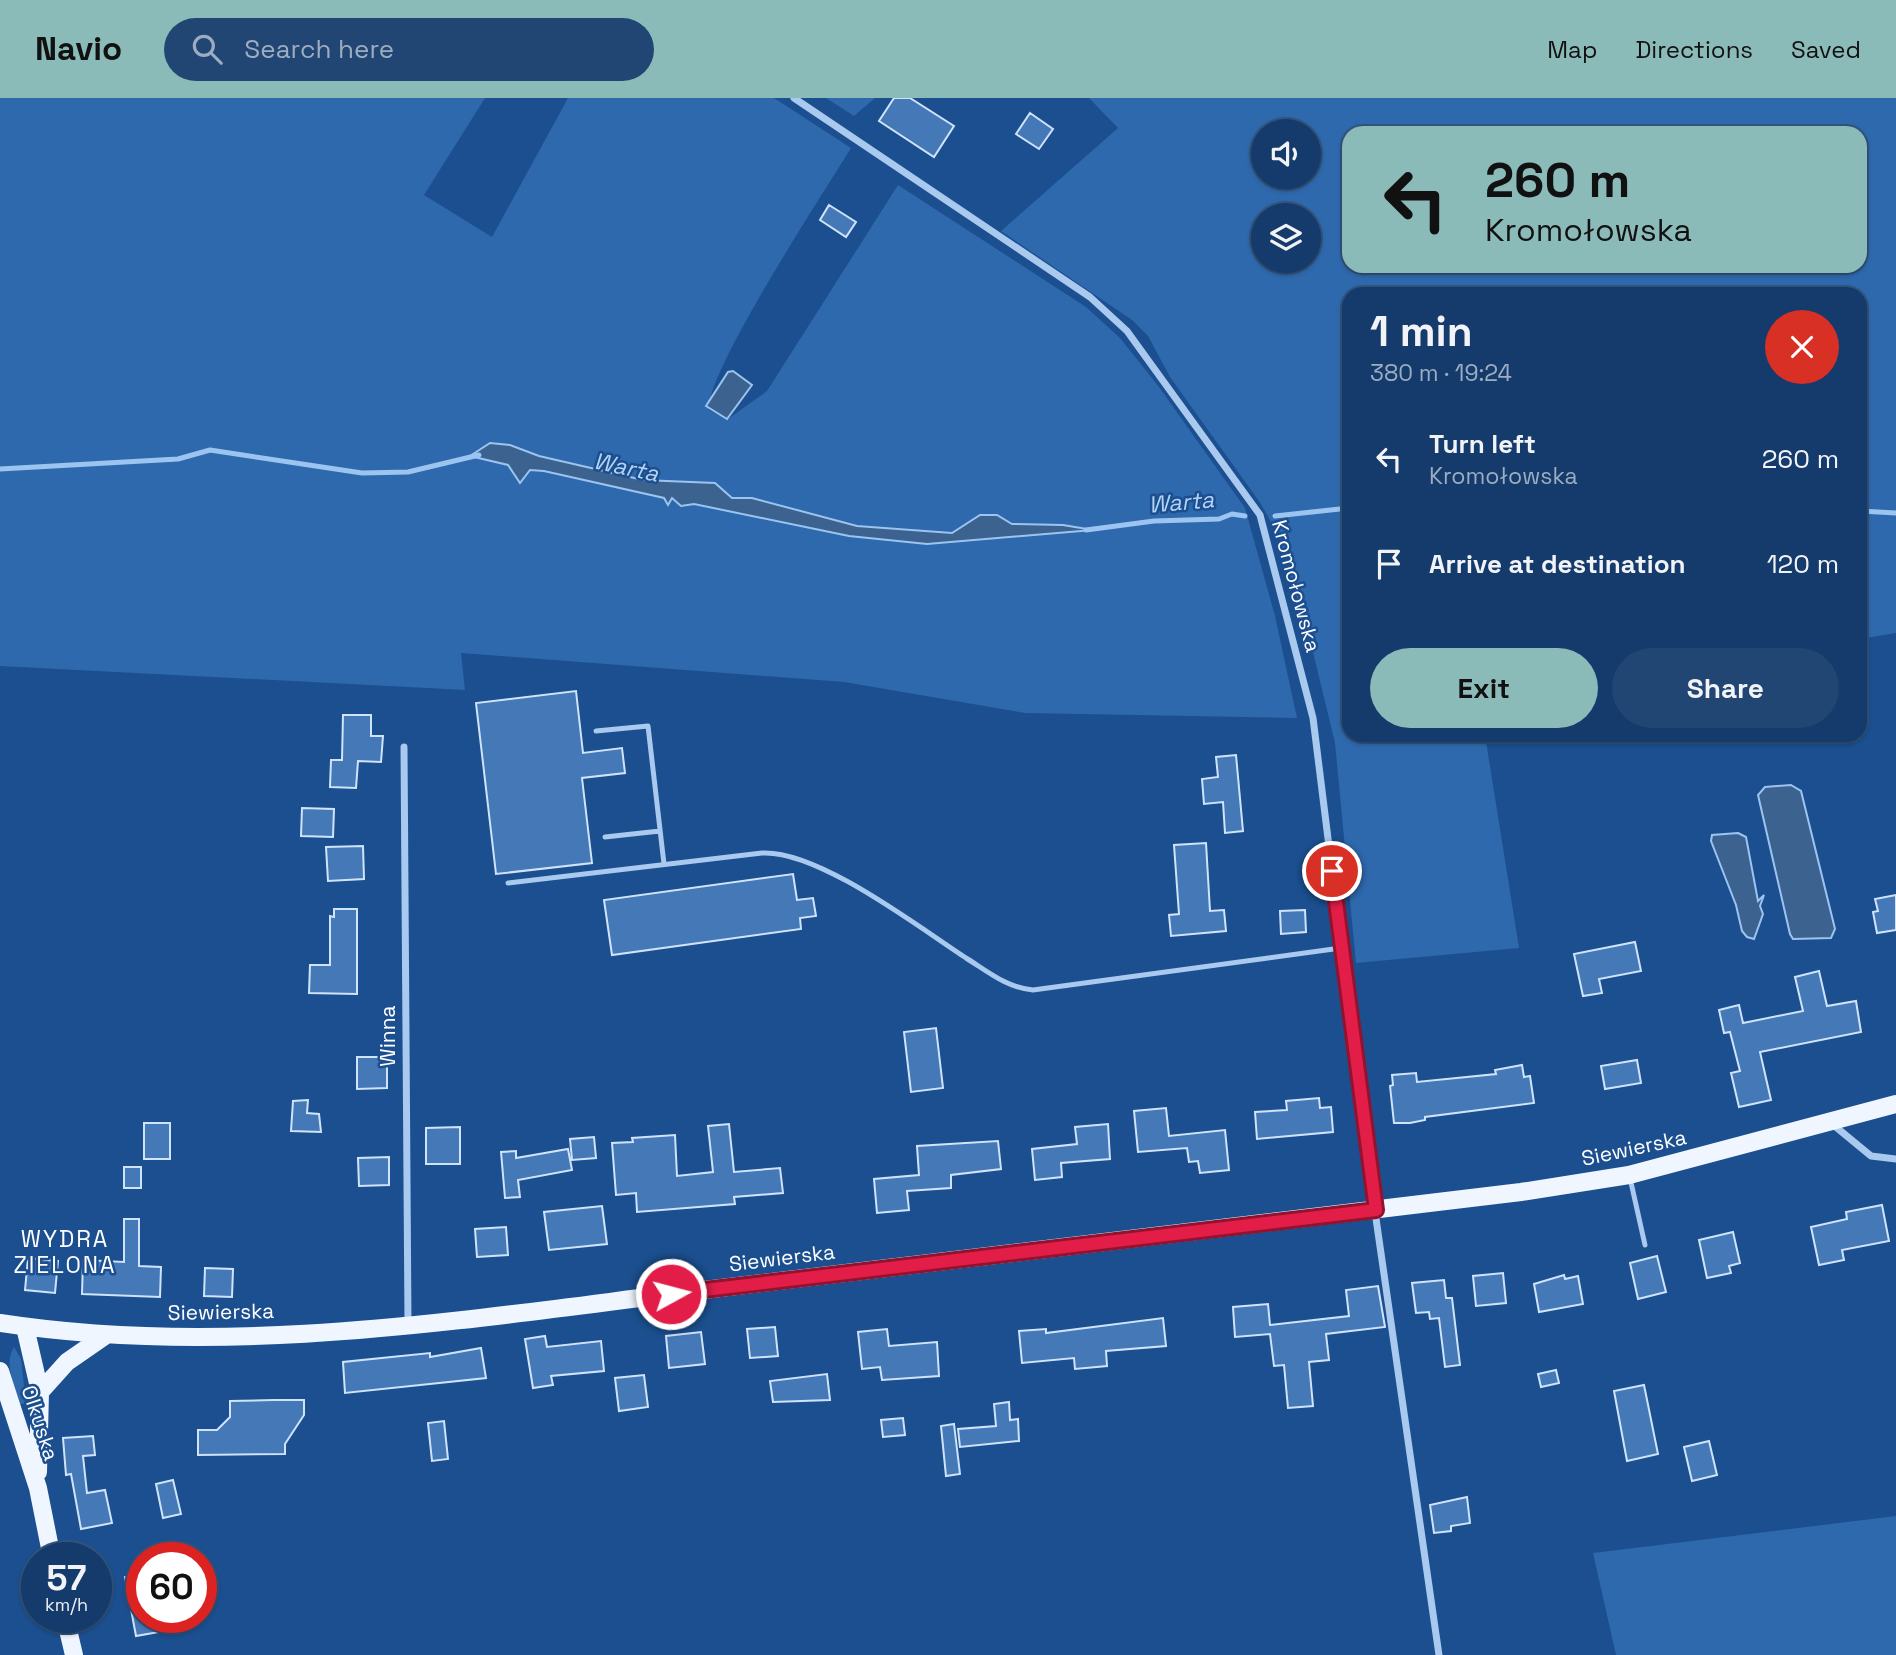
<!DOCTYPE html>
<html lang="en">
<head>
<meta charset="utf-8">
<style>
	body { margin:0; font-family:"Space Grotesk",sans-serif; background:#214673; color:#f1f3f6; height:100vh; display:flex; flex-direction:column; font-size:26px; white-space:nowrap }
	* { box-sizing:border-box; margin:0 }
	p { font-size:23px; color:#9dadc1 }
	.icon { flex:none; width:38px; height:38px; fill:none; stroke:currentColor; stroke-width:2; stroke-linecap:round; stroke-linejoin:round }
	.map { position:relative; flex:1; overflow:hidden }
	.side { position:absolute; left:1342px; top:189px; width:525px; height:455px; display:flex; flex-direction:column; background:#143b6b; border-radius:21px; box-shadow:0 2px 5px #0004,0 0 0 2px #33557e }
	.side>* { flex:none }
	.guide { position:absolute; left:1342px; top:28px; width:525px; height:147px; border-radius:21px; box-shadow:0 2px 5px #0004,0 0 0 2px #33557e; background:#8bbbb9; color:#111; overflow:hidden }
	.fabs { position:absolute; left:1251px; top:21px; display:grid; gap:14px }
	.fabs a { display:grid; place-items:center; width:70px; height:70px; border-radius:50%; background:#143b6b; box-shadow:0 2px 5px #0004,0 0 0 2px #33557e; font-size:35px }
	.speed { position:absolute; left:21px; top:1444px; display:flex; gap:14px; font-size:35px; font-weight:700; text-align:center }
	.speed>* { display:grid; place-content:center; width:91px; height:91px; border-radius:50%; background:#143b6b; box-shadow:0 2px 5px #0004,0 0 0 2px #33557e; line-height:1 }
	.speed small { font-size:18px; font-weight:400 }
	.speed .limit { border:10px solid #d22; background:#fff; color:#111 }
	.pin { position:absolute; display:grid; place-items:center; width:60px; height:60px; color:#fff; margin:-30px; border:4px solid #fff; border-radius:50%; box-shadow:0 2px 7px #0007 }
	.me { position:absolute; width:77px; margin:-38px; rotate:83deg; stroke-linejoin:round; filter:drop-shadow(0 0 5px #0008) }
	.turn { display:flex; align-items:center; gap:24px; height:147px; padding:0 28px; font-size:32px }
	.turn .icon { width:91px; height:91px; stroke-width:2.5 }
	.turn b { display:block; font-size:49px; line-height:60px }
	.round { display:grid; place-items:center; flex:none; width:74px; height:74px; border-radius:37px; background:#214673 }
	.overview { display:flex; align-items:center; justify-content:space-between; height:119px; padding:0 28px }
	h1 { font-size:42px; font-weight:800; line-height:52px }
	.primary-button { display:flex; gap:14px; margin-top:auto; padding:14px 28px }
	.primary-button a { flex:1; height:80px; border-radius:42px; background:#8bbbb9; color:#111; font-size:28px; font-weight:800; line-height:80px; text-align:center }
	.primary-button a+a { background:#214673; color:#f1f3f6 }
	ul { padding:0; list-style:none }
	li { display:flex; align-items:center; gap:21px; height:105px; padding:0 28px }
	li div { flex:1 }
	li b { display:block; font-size:26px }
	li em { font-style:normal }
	header { display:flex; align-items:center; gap:42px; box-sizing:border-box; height:98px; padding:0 35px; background:#8bbbb9; color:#111 }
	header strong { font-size:33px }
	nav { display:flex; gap:38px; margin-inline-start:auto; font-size:24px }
	.search { width:490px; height:63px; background:#214673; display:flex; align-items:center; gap:18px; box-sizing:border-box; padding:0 24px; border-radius:38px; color:#9dadc1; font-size:26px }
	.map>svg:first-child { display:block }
	.green { fill:#2e69ad; fill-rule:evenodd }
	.water { fill:#3c6290; stroke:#9cc4f0; stroke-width:2 }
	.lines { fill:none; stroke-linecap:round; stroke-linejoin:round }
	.stream { stroke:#9cc4f0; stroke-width:5 }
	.building { fill:#4478b7; stroke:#cfe3fa; stroke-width:2 }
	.service { stroke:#a9c9ee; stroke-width:5 }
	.minor { stroke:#a9c9ee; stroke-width:7 }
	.primary { stroke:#f0f6ff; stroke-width:18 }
	.route-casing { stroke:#92132f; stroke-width:18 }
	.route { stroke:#e11d48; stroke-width:12 }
	.labels { text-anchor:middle; stroke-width:5; stroke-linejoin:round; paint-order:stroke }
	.street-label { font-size:21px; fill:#fff; stroke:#1b4f8f }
	.water-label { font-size:23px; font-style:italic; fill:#b5d3f5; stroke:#1b4f8f }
	.neighbourhood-label { font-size:23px; letter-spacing:2px; fill:#fff; stroke:#1b4f8f }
</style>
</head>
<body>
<header>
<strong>Navio</strong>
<div class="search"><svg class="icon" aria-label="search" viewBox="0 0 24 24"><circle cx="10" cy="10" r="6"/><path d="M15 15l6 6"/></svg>Search here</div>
<nav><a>Map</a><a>Directions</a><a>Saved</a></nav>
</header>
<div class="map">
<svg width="1896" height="1557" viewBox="0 0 1896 1557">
	<rect width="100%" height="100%" fill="#1b4f8f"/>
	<path class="green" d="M0 0H485L424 97 492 139 568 0H774L851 50C826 91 704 277 709 312L728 321 767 293 898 87 1086 209 1120 240 1159 289 1245 410 1275 518 1297 620 1025 615 844 584 461 555 465 592 0 568ZM510 347 539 358 643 382 715 385 732 400H752L857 428 952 435 980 417 1012 426 1063 427 1089 432 927 446 849 438 694 406 681 408 672 400 544 373 530 372 520 384 508 367 471 357Z
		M826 0H875L854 18Z
		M1089 0H1896V535L1860 541V196H1349V637H1485L1519 850 1356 865 1335 645 1312 550 1278 437 1261 406 1170 279 1148 238 1132 222 1001 133 1118 30ZM1309 33V79H1264V33ZM1860 35V168H1349V35ZM1264 117H1309V163H1264Z
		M14 1249 21 1261 26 1306H20C15 1288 3 1266 14 1249Z
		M1896 1418V1557H1616L1593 1455Z"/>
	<path class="water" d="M733 273 752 287 727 321 706 308 728 274Z
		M490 345 510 347 539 358 643 382 715 385 732 400H752L857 428 952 435 980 417H997L1012 426 1063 427 1093 432 927 446 849 438 694 406 681 408 672 400 668 407 664 400 544 373 530 372 520 385 508 367 470 358Z
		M1791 687 1801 693 1835 831 1831 840 1793 841 1790 836 1758 697 1765 689Z
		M1738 735 1746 739 1758 803 1764 797 1760 808 1763 816 1754 841 1747 839 1742 833 1736 807 1711 743 1712 737Z"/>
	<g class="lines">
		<path class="stream" d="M0 371 178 361 210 352 362 375 408 374 479 357
			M1860 413 1896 415
			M1275 418 1349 410
			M1086 432 1154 423 1219 421 1232 416 1245 418"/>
	</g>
	<path class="building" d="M894 0H910L954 28 934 59 879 23Z
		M1030 15 1053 31 1039 51 1016 36Z
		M829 107 856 124 846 139 820 122Z
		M576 593 583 655 622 650 625 675 582 680 592 765 496 776 476 605Z
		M343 617H371V638H383L381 664 358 663 356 690 330 689 331 662H342Z
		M1236 657 1243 733 1225 735 1223 704 1204 706 1202 681 1218 679 1216 659Z
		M302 710 334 711 333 739 301 738Z
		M1206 745 1210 813 1224 812 1226 833 1171 838 1169 817 1179 816 1174 747Z
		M363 748 364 781 328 783 326 749Z
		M793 776 797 802 813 800 816 818 800 820 801 831 612 857 604 802Z
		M1896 797V832L1877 835 1873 814 1878 813 1875 801Z
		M334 811H357V896L309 895 310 867H330V818L334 819Z
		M1305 812 1306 834 1281 836 1280 813Z
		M1635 844 1641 873 1599 881 1602 895 1583 898 1574 856Z
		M1819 873 1827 908 1856 903 1861 934 1760 954 1771 1002 1739 1009 1731 975 1740 973 1730 934 1724 935 1719 912 1739 907 1743 925 1803 913 1795 879Z
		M936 930 943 990 911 994 904 934Z
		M357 959H387V990L357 991Z
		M1637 962 1641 985 1605 991 1601 968Z
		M1522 967 1524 979 1530 978 1534 1005 1425 1019V1022L1410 1025H1394L1390 988 1393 987 1392 977 1416 975 1417 984 1496 976 1495 972Z
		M1319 1000 1320 1010 1331 1009 1333 1034 1257 1041 1255 1014 1287 1012 1286 1003Z
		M308 1002 307 1015 319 1016 321 1034 291 1033 293 1003Z
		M1166 1010 1169 1038 1225 1032 1229 1072 1200 1075 1198 1063 1189 1064 1187 1050 1138 1054 1134 1013Z
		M144 1025H170V1061H144Z
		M729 1026 734 1074 780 1070 783 1095 734 1099 735 1106 637 1114 636 1095 616 1097 612 1045 633 1044 632 1040 675 1037 677 1078 713 1074 708 1028Z
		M1108 1026 1110 1061 1061 1065 1062 1079 1035 1082 1032 1051 1077 1046 1075 1029Z
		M460 1029V1066H426V1030Z
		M594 1039 596 1060 572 1062 570 1041Z
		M998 1043 1001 1071 951 1077V1090L907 1093 909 1112 877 1115 874 1081 919 1077 917 1048Z
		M568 1051 572 1072 518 1082 520 1099 505 1100 501 1054 516 1053V1060Z
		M389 1059V1087L359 1088 358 1060Z
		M124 1069H141V1090H124Z
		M1882 1107 1889 1143 1842 1152 1844 1162 1819 1167 1811 1129 1847 1121 1846 1114Z
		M602 1108 607 1146 549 1152 544 1114Z
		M124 1121H139V1168L161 1169 160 1199 82 1196 83 1162 124 1164Z
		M506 1129 508 1157 477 1159 475 1131Z
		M1733 1134 1740 1165 1729 1168 1731 1175 1707 1180 1699 1142Z
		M1657 1158 1666 1194 1638 1201 1630 1165Z
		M28 1160 58 1163 55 1195 25 1192Z
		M205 1170 233 1171 232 1199 204 1198Z
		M1503 1175 1506 1205 1476 1208 1473 1178Z
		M1564 1177 1565 1181 1578 1178 1583 1206 1539 1214 1534 1186Z
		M1444 1182 1446 1200H1452L1460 1267 1445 1269 1439 1220 1430 1221 1429 1214 1416 1215 1412 1185Z
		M1378 1188 1385 1229 1326 1236 1329 1262 1309 1264 1313 1308 1288 1310 1284 1267 1274 1268 1270 1236 1235 1239 1233 1209 1268 1206 1270 1227 1349 1218 1346 1192Z
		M1163 1220 1166 1248 1106 1253 1107 1268 1075 1271 1074 1260 1022 1265 1019 1233 1046 1231V1235Z
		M775 1229 778 1258 750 1260 747 1231Z
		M887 1231 889 1248 937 1244 939 1278 882 1282 880 1269 862 1271 858 1234Z
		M701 1234 705 1266 669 1270 666 1238Z
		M545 1238 547 1249 601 1243 604 1273 551 1278 553 1287 533 1290 525 1241Z
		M481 1250 486 1280 345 1295 343 1264 430 1255V1259Z
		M1556 1272 1559 1285 1541 1289 1538 1276Z
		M827 1276 830 1302 773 1304 770 1283Z
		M644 1277 648 1309 619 1313 615 1280Z
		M1644 1287 1658 1356 1627 1363 1614 1293Z
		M274 1302H304V1317L285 1346V1356L198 1357V1332H217L230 1319V1303Z
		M1009 1304 1010 1322 1018 1321 1019 1343 960 1349 958 1331 996 1328 994 1306Z
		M903 1320 905 1337 883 1339 881 1322Z
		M444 1323 448 1361 432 1363 428 1325Z
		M954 1326 960 1376 946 1378 941 1328Z
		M93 1338 95 1357 83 1358 87 1395 105 1392 112 1425 81 1431 71 1376 66 1377 63 1340Z
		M1709 1343 1717 1377 1692 1383 1684 1349Z
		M173 1382 181 1416 163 1420 156 1386Z
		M1467 1399 1470 1425 1451 1428V1433L1434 1435 1430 1407Z
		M142 1476V1519H167L170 1532 136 1538 125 1479Z"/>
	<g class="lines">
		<path class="service" d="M596 633 648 628 664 766
			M605 739 660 733
			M508 785 762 755C818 752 917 828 966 860 987 873 1007 890 1033 892L1341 850
			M1630 1080 1645 1147"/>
		<path class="minor" d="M794 0 1090 199 1127 233 1260 417 1313 620 1371 1086 1439 1557
			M404 649 408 1226
			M1831 1025 1871 1058 1896 1061"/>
		<path class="primary" d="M0 1225C233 1261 473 1220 704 1192 977 1160 1249 1127 1521 1094L1629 1077 1896 1006
			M25 1229 40 1294 38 1374
			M0 1273 38 1390 52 1460
			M40 1294 67 1264 106 1237
			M65 1519 74 1557"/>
	</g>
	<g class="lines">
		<g class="route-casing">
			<path id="route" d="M671 1196 1376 1112 1332 773"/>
		</g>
		<use href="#route" class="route"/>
	</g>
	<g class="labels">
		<g class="street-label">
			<text transform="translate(1296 488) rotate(75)" y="7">Kromołowska</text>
			<text transform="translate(388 938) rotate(-90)" y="7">Winna</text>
			<text transform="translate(1634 1050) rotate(-12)" y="7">Siewierska</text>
			<text transform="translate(782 1160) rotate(-7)" y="7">Siewierska</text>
			<text transform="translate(221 1214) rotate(-1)" y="7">Siewierska</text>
			<text transform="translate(40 1325) rotate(72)" y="7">Olkuska</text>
		</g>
		<g class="water-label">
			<text transform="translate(626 369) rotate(12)" y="8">Warta</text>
			<text transform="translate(1181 404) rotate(-5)" y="8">Warta</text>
		</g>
		<g class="neighbourhood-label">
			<text x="65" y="1149">WYDRA<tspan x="65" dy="26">ZIELONA</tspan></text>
		</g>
	</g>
</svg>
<div class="fabs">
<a><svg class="icon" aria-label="sound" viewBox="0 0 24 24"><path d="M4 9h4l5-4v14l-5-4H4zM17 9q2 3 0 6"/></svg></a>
<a><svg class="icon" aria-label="layers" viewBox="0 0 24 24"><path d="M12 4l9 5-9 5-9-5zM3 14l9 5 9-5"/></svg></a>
</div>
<div class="speed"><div>57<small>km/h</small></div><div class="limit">60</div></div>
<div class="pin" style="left:1332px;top:773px;background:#d93025"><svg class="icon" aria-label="arrive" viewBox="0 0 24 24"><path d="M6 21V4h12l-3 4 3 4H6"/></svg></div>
<svg class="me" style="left:671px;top:1196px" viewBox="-20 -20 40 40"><circle r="17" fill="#e11d48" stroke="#fff" stroke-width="3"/><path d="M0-11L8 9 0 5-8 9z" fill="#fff"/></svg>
<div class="guide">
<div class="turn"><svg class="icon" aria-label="left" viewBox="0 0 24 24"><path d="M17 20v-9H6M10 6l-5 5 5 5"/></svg><div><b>260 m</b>Kromołowska</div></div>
</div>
<section class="side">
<div class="overview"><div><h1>1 min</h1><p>380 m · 19:24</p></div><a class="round" style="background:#d93025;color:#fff"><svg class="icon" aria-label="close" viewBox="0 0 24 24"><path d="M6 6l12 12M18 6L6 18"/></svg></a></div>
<ul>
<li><svg class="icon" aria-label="left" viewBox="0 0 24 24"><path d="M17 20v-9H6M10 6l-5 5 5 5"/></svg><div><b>Turn left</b><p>Kromołowska</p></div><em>260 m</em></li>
<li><svg class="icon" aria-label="arrive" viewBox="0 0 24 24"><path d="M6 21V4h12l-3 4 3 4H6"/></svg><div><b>Arrive at destination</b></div><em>120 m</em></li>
</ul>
<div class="primary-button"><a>Exit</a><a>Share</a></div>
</section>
</div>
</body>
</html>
